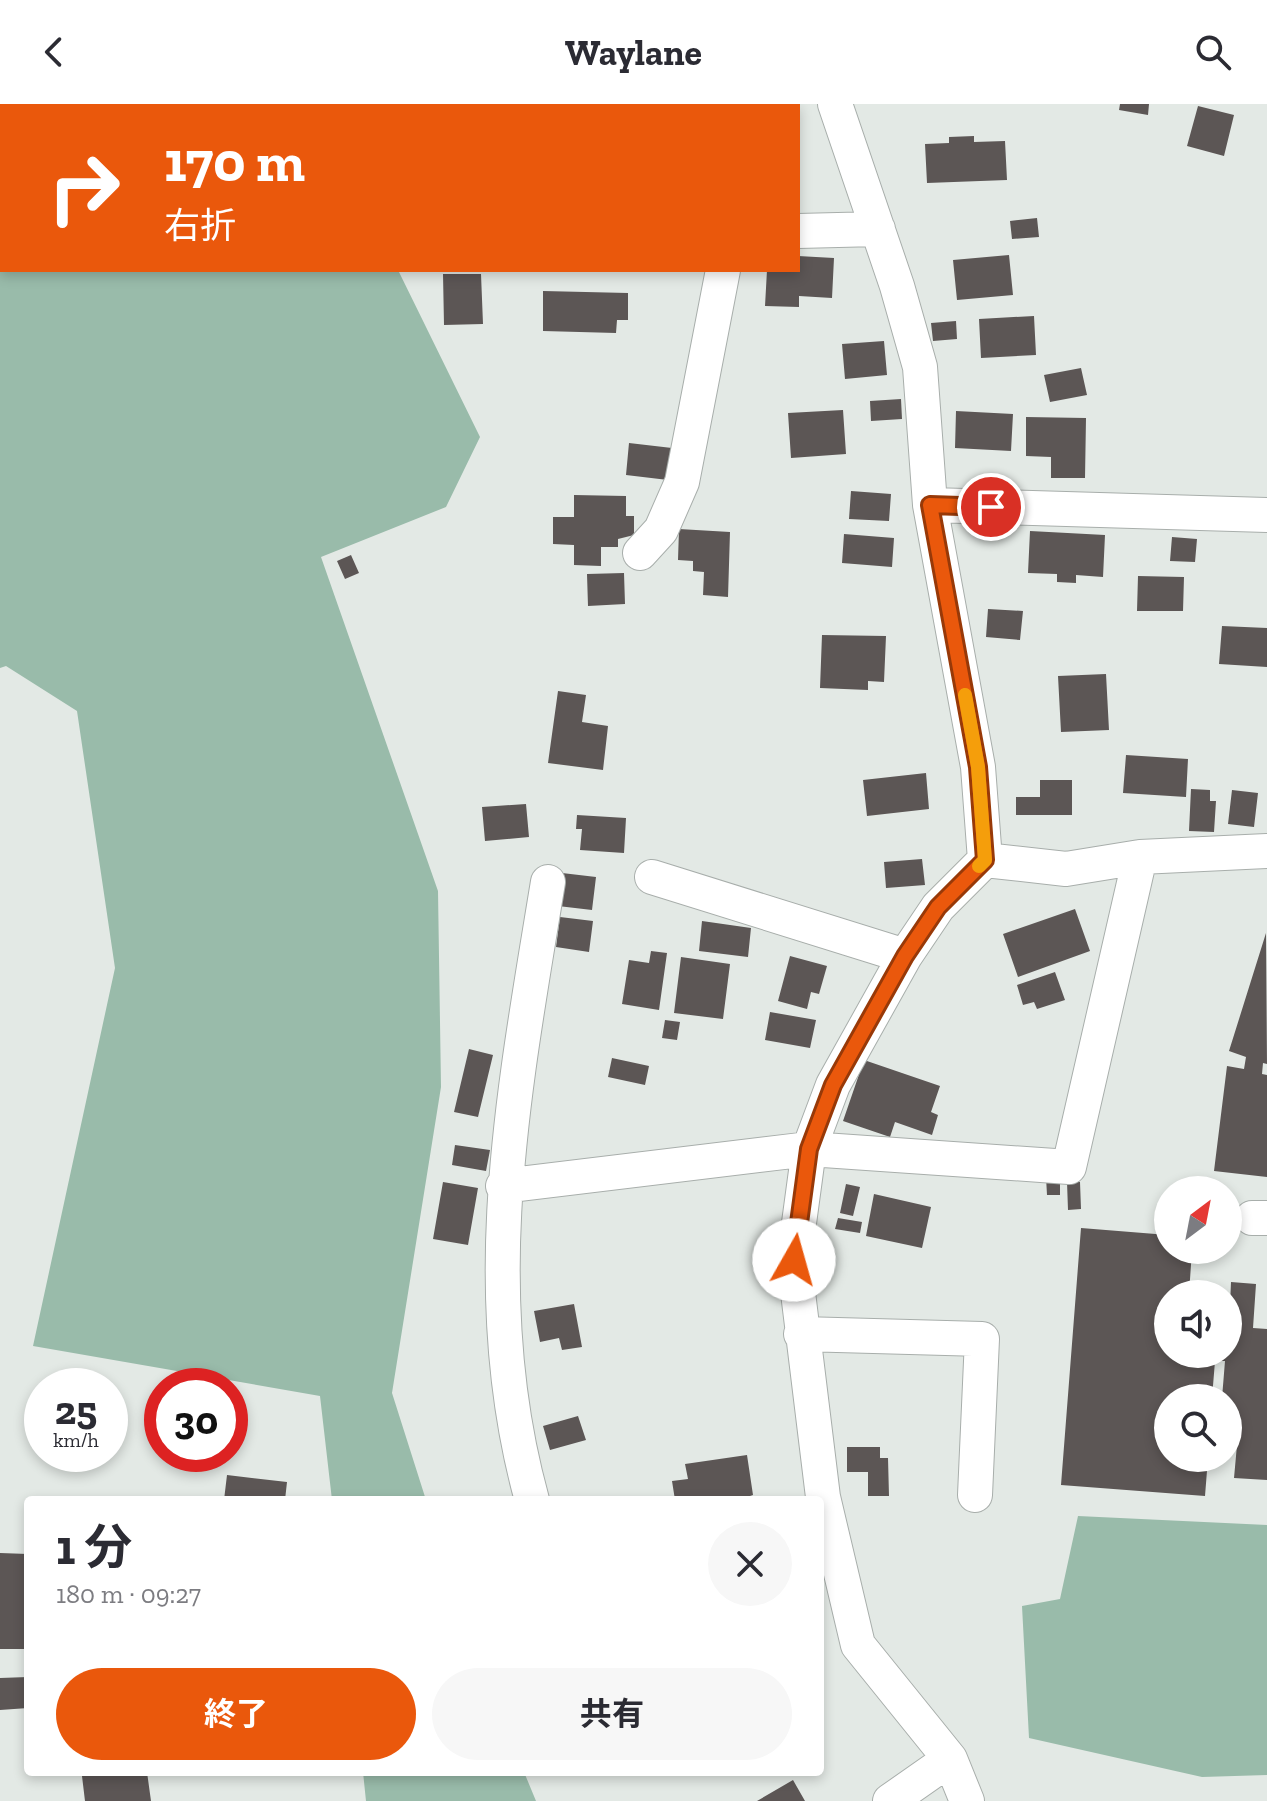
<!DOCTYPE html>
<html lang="ja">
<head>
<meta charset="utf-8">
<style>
	body { margin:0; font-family:"Zilla Slab","Noto Sans JP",serif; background:#f7f7f7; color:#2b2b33; height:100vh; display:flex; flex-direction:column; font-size:30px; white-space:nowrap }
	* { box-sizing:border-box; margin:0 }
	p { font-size:26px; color:#7c7c81 }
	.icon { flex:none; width:44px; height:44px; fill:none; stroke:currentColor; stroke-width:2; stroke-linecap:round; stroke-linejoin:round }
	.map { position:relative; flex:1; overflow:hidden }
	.panel { position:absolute; left:24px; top:1392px; width:800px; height:280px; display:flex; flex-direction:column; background:#fff; border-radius:8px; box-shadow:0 4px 12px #0003 }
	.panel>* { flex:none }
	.banner { position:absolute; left:0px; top:0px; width:800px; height:168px; box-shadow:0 4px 12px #0003; background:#ea580c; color:#fff; overflow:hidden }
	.needle { width:52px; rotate:32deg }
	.buttons { position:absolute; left:1154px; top:1072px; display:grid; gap:16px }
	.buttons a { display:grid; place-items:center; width:88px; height:88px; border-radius:50%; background:#fff; box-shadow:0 4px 12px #0003; font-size:40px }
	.speed { position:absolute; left:24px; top:1264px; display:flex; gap:16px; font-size:40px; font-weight:700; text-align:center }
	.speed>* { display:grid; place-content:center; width:104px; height:104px; border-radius:50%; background:#fff; box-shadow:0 4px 12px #0003; line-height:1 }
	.speed small { font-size:20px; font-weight:400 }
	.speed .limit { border:12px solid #d22; background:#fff; color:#111 }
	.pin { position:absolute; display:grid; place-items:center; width:68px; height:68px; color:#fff; margin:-34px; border:4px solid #fff; border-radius:50%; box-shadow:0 2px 8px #0007 }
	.me { position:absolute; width:88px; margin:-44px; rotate:7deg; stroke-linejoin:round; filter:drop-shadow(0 0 6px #0008) }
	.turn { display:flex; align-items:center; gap:28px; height:168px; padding:0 32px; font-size:36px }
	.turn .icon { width:104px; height:104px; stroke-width:2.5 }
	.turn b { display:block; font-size:56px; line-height:68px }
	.round { display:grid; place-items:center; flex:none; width:84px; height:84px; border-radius:42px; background:#f7f7f7 }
	.head { display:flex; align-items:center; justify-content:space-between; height:136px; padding:0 32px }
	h1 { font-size:48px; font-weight:700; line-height:60px }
	.action { display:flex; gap:16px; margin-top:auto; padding:16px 32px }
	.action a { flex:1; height:92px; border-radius:48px; background:#ea580c; color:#fff; font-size:32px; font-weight:700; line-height:92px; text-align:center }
	.action a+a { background:#f7f7f7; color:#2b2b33 }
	header { display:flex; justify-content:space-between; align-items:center; height:104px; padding:0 32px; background:#fff; font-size:36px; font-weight:700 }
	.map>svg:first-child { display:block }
	.forest { fill:#9ba }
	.building { fill:#5c5655 }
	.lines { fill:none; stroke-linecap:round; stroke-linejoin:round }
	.minor-casing { stroke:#a8aeab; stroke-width:36 }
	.major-casing { stroke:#a8aeab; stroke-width:44 }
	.minor { stroke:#fff; stroke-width:34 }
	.major { stroke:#fff; stroke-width:42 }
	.route-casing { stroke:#983908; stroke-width:20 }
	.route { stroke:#ea580c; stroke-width:14 }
	.slow { stroke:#f59e0b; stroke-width:14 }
</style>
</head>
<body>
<header><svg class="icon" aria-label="back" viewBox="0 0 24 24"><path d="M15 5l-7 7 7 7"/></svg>Waylane<svg class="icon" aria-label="search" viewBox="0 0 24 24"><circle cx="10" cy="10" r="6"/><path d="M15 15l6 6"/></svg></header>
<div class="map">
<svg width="1267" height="1697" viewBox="0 0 1267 1697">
	<rect width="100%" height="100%" fill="#e3e9e5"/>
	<path class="forest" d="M0 158 2 166H398L480 333 446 403 321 453 438 787 441 983 392 1289 426 1396H332L320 1292 33 1242 115 864 77 607 6 562 0 564Z
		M1078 1412 1267 1421V1671L1202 1673 1029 1634 1022 1502 1060 1495Z
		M363 1668H524L536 1697H366Z"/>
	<path class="building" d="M1120 0H1149L1148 11 1119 6Z
		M1198 2 1234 11 1224 52 1187 42Z
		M974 32V38L1005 37 1007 76 927 79 925 40 949 39V33Z
		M1037 114 1039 133 1012 135 1010 117Z
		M1009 151 1013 191 957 196 953 156Z
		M798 152 834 154 832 194 799 192V203L765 202 767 166H798Z
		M443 170H481L483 220 444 221Z
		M543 187 628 189V216H617L616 229 543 227Z
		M1034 212 1036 251 981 254 979 215Z
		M956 217 957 235 933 237 931 219Z
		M884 237 887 271 845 275 842 240Z
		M1081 264 1087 291 1050 298 1044 271Z
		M901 295 902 315 871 317 870 297Z
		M843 306 846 350 791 354 788 309Z
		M956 307 1013 310 1011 347 955 344Z
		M1026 313 1086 314 1085 374H1051V353L1026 352Z
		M629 339 672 344 668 376 626 371Z
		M851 387 891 390 889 417 849 415Z
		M574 391 626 392V412H634V431L618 435V443H601V462L574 461V441L553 440V413H574Z
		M679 425 730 428 728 493 703 491 704 468 693 467V457L678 456Z
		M1030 427 1105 431 1103 473 1076 471V479L1057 478V470L1028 469Z
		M844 430 894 434 892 463 842 459Z
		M1172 433 1197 435 1195 458 1170 457Z
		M351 451 359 469 345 475 337 457Z
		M624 469 625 500 588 502 587 470Z
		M1138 472 1184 473 1183 507H1137Z
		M988 505 1023 507 1020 536 986 533Z
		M1222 522 1267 524V563L1219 560Z
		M822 531 886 532 884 578 868 577V586L820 584Z
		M1106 570 1109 626 1061 628 1058 572Z
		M558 587 586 591 582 618 608 622 603 666 548 659Z
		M1126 651 1188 655 1186 693 1123 689Z
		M926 669 929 705 867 712 863 676Z
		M1040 676H1072V711H1016V693H1040Z
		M1191 685 1210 686V697H1216L1214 728 1189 727Z
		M1232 686 1258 689 1254 723 1228 720Z
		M526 700 529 733 485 737 482 703Z
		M577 711 626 714 624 749 580 746 582 725H576Z
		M922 755 925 781 886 784 884 758Z
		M562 769 596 773 592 806 558 802Z
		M1075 805 1090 847 1018 873 1003 830Z
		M560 813 593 817 589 848 556 843Z
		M702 817 751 824 748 853 699 847Z
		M1266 829 1267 960 1263 959 1262 970 1267 971V1073L1214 1067 1227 962 1244 965 1246 953 1229 947Z
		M651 847 667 849 659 906 622 900 629 856 649 859Z
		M790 852 827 862 819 890 811 888 807 905 778 897Z
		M681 853 730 860 723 915 674 909Z
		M1055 868 1065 896 1037 905 1034 898 1023 901 1017 881Z
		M770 908 816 916 810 944 765 936Z
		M665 916 680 918 677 936 662 934Z
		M469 945 493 951 478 1013 454 1008Z
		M612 954 649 962 645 981 608 973Z
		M864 956 940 982 931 1008 938 1011 932 1031 895 1018 890 1033 843 1017Z
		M455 1041 490 1046 486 1067 452 1061Z
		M1046 1073H1060V1091H1047Z
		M443 1078 478 1084 468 1141 433 1135Z
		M1067 1078H1080L1081 1105 1068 1106Z
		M846 1080 860 1083 853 1112 840 1109Z
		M874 1090 931 1103 922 1144 866 1132Z
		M838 1114 862 1118 860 1129 835 1125Z
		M1081 1124 1168 1131V1146H1192L1189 1190H1168V1250H1228L1231 1178 1256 1180 1253 1224 1267 1225V1376L1234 1374 1238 1330H1228V1294H1222L1225 1257H1215L1212 1294H1168V1354H1208L1205 1392 1061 1381Z
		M574 1200 582 1243 562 1246 559 1234 540 1238 534 1207Z
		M578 1312 586 1336 550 1346 543 1322Z
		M847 1343H880V1354H888L889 1392H868V1368H847Z
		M747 1351 753 1391 738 1396H675L672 1377 688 1375 685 1360Z
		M227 1371 287 1378 285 1396H224Z
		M0 1449 28 1450V1545H0Z
		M28 1573V1604L0 1606V1574Z
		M118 1668H147L151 1697H85L82 1672Z
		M793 1676 805 1697H757Z"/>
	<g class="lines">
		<g class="minor-casing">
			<path id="minor" d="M835 0 897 182 920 263 930 401 978 663 985 756 938 803 905 852 833 981 809 1045 794 1156 823 1393 858 1541 950 1655 967 1697
				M798 127 878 125
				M930 401 1267 411
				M640 449 661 426 682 378 723 166
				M985 756 1066 765 1140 753 1267 747
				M652 773 905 852
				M503 1082 809 1045 1069 1063 1140 753
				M1252 1114H1267
				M801 1230 982 1235 975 1391
				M532 1396C474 1188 514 986 548 778
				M890 1697 950 1655"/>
		</g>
		<g class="major-casing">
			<path id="major" d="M615 2 622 0
				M0 100H2"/>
		</g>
		<use href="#minor" class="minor"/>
		<use href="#major" class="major"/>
	</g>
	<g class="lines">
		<g class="route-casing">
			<path id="route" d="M794 1156 809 1045 833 981 905 852 938 803 985 756 978 663 930 401 991 403"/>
		</g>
		<use href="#route" class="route"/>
		<path class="slow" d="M965 591 978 663 985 756 979 762"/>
	</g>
</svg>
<div class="buttons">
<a><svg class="needle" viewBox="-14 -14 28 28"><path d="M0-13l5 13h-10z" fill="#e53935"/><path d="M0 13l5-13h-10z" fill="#7c7c81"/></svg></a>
<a><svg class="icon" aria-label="sound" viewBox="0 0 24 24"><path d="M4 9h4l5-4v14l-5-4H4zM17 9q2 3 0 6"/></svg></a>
<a><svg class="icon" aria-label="search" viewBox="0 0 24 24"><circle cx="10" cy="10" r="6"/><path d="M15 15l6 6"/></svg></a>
</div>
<div class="speed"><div>25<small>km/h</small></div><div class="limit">30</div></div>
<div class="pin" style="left:991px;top:403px;background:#d93025"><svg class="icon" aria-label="arrive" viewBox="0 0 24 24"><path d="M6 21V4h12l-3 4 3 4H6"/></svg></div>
<svg class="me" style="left:794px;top:1156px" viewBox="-20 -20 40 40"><circle r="19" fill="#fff"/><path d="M0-13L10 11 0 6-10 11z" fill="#ea580c"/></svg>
<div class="banner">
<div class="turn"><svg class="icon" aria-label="right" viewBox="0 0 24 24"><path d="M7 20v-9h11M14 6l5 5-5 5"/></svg><div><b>170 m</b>右折</div></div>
</div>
<section class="panel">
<div class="head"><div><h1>1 分</h1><p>180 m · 09:27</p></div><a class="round"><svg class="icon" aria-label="close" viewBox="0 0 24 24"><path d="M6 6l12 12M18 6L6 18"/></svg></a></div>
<div class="action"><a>終了</a><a>共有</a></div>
</section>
</div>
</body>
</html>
